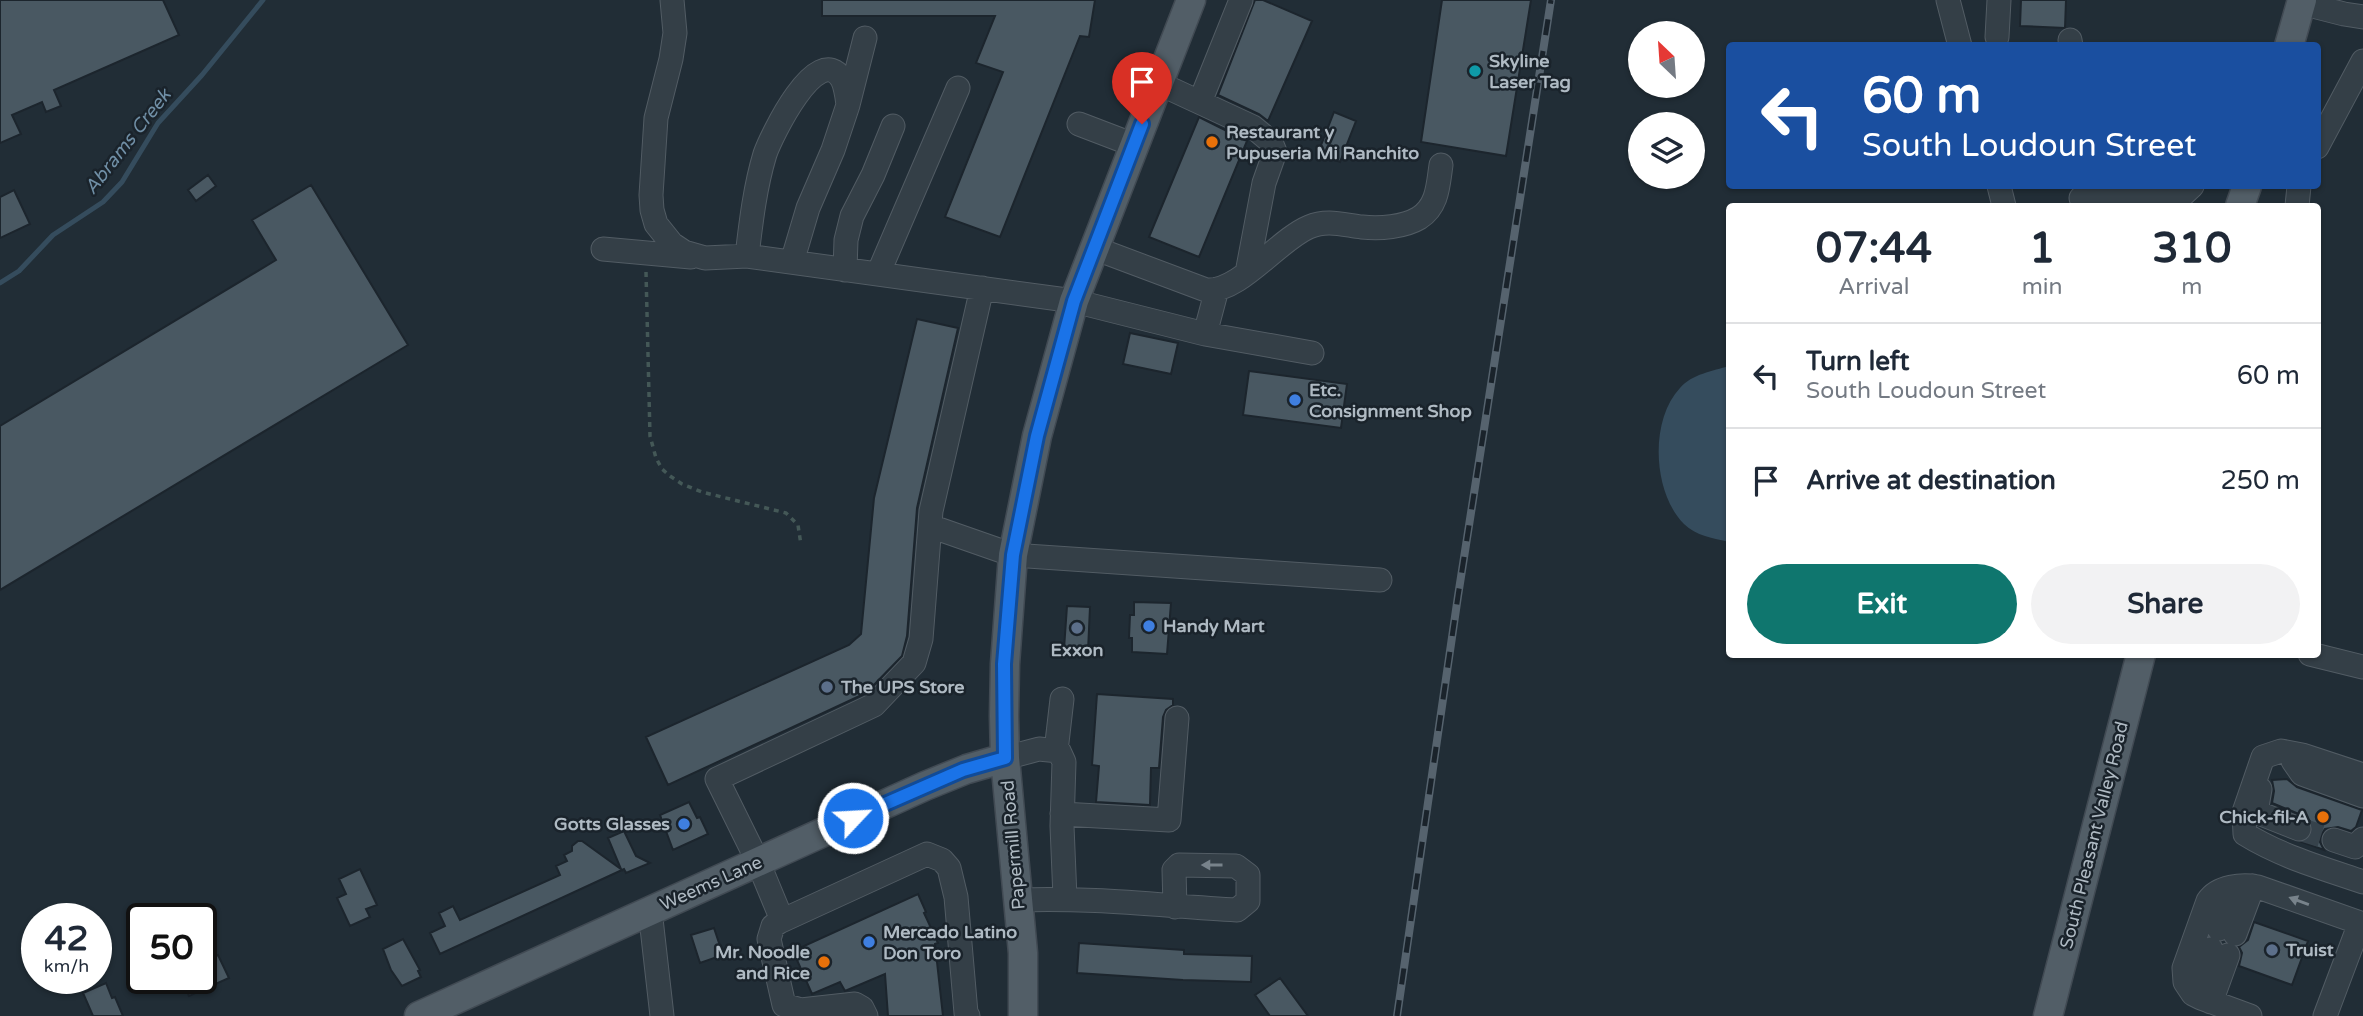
<!DOCTYPE html>
<html lang="en">
<head>
<meta charset="utf-8">
<style>
	body { margin:0; font-family:"Varela Round",sans-serif; background:#f2f2f3; color:#1f2937; height:100vh; display:flex; flex-direction:column; font-size:26px; white-space:nowrap }
	* { box-sizing:border-box; margin:0 }
	p { font-size:23px; color:#747a83 }
	.icon { flex:none; width:38px; height:38px; fill:none; stroke:currentColor; stroke-width:2; stroke-linecap:round; stroke-linejoin:round }
	.map { position:relative; flex:1; overflow:hidden }
	.details { position:absolute; left:1726px; top:203px; width:595px; height:455px; display:flex; flex-direction:column; background:#fff; border-radius:7px; box-shadow:0 2px 5px #0004 }
	.details>* { flex:none }
	.hud { position:absolute; left:1726px; top:42px; width:595px; height:147px; border-radius:7px; box-shadow:0 2px 5px #0004; background:#1a4fa0; color:#fff; overflow:hidden }
	.needle { width:46px; rotate:335deg }
	.fabs { position:absolute; left:1628px; top:21px; display:grid; gap:14px }
	.fabs a { display:grid; place-items:center; width:77px; height:77px; border-radius:50%; background:#fff; box-shadow:0 2px 5px #0004; font-size:35px }
	.speed { position:absolute; left:21px; top:903px; display:flex; gap:14px; font-size:35px; font-weight:700; text-align:center }
	.speed>* { display:grid; place-content:center; width:91px; height:91px; border-radius:50%; background:#fff; box-shadow:0 2px 5px #0004; line-height:1 }
	.speed small { font-size:18px; font-weight:400 }
	.speed .limit { border:4px solid #111; border-radius:10px; background:#fff; color:#111 }
	.pin { position:absolute; display:grid; place-items:center; width:60px; height:60px; color:#fff; margin:-72px -30px; border-radius:50% 50% 50% 0; rotate:-45deg; box-shadow:0 0 7px #0007 }
	.pin .icon { rotate:45deg }
	.me { position:absolute; width:77px; margin:-38px; rotate:65deg; stroke-linejoin:round; filter:drop-shadow(0 0 5px #0008) }
	.turn { display:flex; align-items:center; gap:24px; height:147px; padding:0 21px; font-size:32px }
	.turn .icon { width:91px; height:91px; stroke-width:2.5 }
	.turn b { display:block; font-size:49px; line-height:60px }
	.eta { display:flex; justify-content:space-evenly; align-items:center; height:119px; text-align:center }
	.eta b { font-size:42px; font-weight:700; line-height:49px }
	.action { display:flex; gap:14px; margin-top:auto; padding:14px 21px }
	.action a { flex:1; height:80px; border-radius:42px; background:#0f766e; color:#fff; font-size:28px; font-weight:700; line-height:80px; text-align:center }
	.action a+a { background:#f2f2f3; color:#1f2937 }
	ul { padding:0; list-style:none }
	li { display:flex; align-items:center; gap:21px; height:105px; padding:0 21px; border-top:2px solid #e0e1e3 }
	li div { flex:1 }
	li b { display:block; font-size:26px }
	li em { font-style:normal }
	.map>svg:first-child { display:block }
	.water { fill:#354c5d }
	.lines { fill:none; stroke-linecap:round; stroke-linejoin:round }
	.stream { stroke:#354c5d; stroke-width:5 }
	.building { fill:#495862; stroke:#1c252d; stroke-width:2 }
	.minor-tunnel { stroke:#36424b; stroke-width:23; stroke-dasharray:23 11; stroke-linecap:butt }
	.minor-casing { stroke:#525c64; stroke-width:25 }
	.major-casing { stroke:#414a53; stroke-width:31 }
	.path { stroke:#445857; stroke-width:3.5; stroke-dasharray:5 5; stroke-linecap:butt }
	.minor { stroke:#343f47; stroke-width:23 }
	.major { stroke:#525e67; stroke-width:28 }
	.rail-casing { stroke:#56636e; stroke-width:8 }
	.rail { stroke:#1a232b; stroke-width:5; stroke-dasharray:16; stroke-linecap:butt }
	.oneway { fill:#78838b }
	.route-casing { stroke:#114b97; stroke-width:18 }
	.route { stroke:#1a73e8; stroke-width:12 }
	.culture-dot { fill:#0f9aa8; stroke:#1a232b; stroke-width:2.5 }
	.food-dot { fill:#e8710a; stroke:#1a232b; stroke-width:2.5 }
	.shop-dot { fill:#3f7fe0; stroke:#1a232b; stroke-width:2.5 }
	.service-dot { fill:#5c6f8a; stroke:#1a232b; stroke-width:2.5 }
	.labels { text-anchor:middle; stroke-width:5; stroke-linejoin:round; paint-order:stroke }
	.poi-label { font-size:18px; font-weight:bold; fill:#afbac3; stroke:#1a232b; text-anchor:start }
	.street-label { font-size:18px; fill:#afbac3; stroke:#1a232b }
	.water-label { font-size:19px; font-style:italic; fill:#708fa6; stroke:#1a232b }
</style>
</head>
<body>
<div class="map">
<svg width="2363" height="1016" viewBox="0 0 2363 1016">
	<rect width="100%" height="100%" fill="#212d36"/>
	<path class="water" d="M1729 366V542C1713 538 1696 536 1684 524 1653 493 1649 421 1680 388 1692 374 1713 371 1729 366Z"/>
	<g class="lines">
		<path class="stream" d="M0 283 19 271 53 235 103 202 122 182 158 123 202 75 263 0"/>
	</g>
	<path class="building" d="M0 0H163L179 35 54 90 61 106 46 112 42 102 12 115 21 134 0 143Z
		M822 0H1095L1089 37 1080 36 1000 237 945 217 1003 72 976 63 995 16H822Z
		M1255 0H1263L1312 21 1268 121 1259 114 1218 95Z
		M1442 0H1531L1506 156 1421 142Z
		M2021 0H2066L2065 28 2020 26Z
		M1334 112 1356 121 1340 162 1318 153Z
		M1199 117 1247 141 1199 257 1149 237Z
		M208 175 216 186 196 201 188 190Z
		M311 185 408 345 0 590V426L276 260 252 220Z
		M14 190 30 224 0 238V197Z
		M917 319 958 328 917 508 907 636 902 656 866 693 668 785 646 737 849 645 861 634 874 498Z
		M1130 333 1178 343 1171 374 1123 364Z
		M1249 371 1347 384 1341 428 1243 415Z
		M1134 602 1171 603 1167 654 1132 652V638H1129L1130 615H1134Z
		M1067 606 1090 607 1088 651 1064 649Z
		M1097 694 1173 699V705L1166 710 1163 717 1159 768H1151L1150 805 1096 802 1099 766 1092 765Z
		M2287 779 2297 787 2362 810 2356 827 2351 831 2338 827 2325 829 2321 835 2320 842 2324 850 2302 842 2308 839 2312 833 2310 821 2304 816 2272 803 2274 791 2272 780Z
		M689 802 697 818 700 817 708 834 673 850 660 815Z
		M624 831 636 856 650 863 626 873 624 869 622 870 440 954 430 933 445 926 439 913 453 906 460 920 560 875 556 866 567 861 564 855 572 851V846L578 841H582L621 869 608 838Z
		M360 869 377 905 366 909 370 917 350 926 337 898 346 894 339 879Z
		M918 894 926 912 924 913 938 943 935 944 943 1016H888L885 974 845 991 840 982 812 994 793 951Z
		M2254 922 2308 941 2292 985 2239 966 2242 953 2239 947 2248 940Z
		M714 928 723 955 700 963 691 935Z
		M403 939 420 970 418 971 421 977 402 986 391 970 383 949Z
		M1079 943 1184 950V954L1252 956 1251 982 1183 980 1077 973Z
		M218 955 229 978 189 996 181 978H201V962Z
		M1280 978 1308 1016H1270L1255 995Z
		M106 983 112 998 115 997 123 1016H93L83 993Z"/>
	<g class="lines">
		<path class="minor-tunnel" d="M2299 829 2334 840"/>
		<g class="minor-casing">
			<path id="minor" d="M672 0 675 33 671 59 656 118 651 195 652 210 656 224 672 244 684 252 705 258 747 256 1074 301 1205 334 1312 353
				M1948 0 1960 46
				M2301 3 2344 14 2363 17
				M1997 37 1999 0
				M2070 40 2071 46
				M1158 83 1253 127 1271 142 1275 152 1264 183 1247 273
				M1200 102 1241 0
				M1079 124 1134 145
				M2317 147 2363 61
				M1999 186 2004 206
				M2081 198 2177 200 2192 186
				M2297 206 2299 186
				M1094 248 1206 290C1239 293 1278 240 1309 227 1327 219 1344 225 1362 227 1380 229 1404 227 1419 218 1438 206 1438 185 1441 165
				M603 249 691 257
				M747 256C751 222 755 187 765 154 771 137 817 40 842 79 846 87 847 97 848 105
				M792 262 808 208 833 150 848 105 865 38
				M845 270 846 240 852 216 873 175 893 126
				M878 274 958 88
				M1205 334 1217 289
				M930 526 1013 555 1380 580
				M2310 654 2363 667
				M1056 751 1062 699
				M1005 758 1039 749 1059 751 1064 762 1062 826 1065 898
				M2293 761 2302 774 2363 796
				M2363 775 2302 755 2281 751 2263 757 2244 812 2245 834C2282 857 2323 868 2363 882
				M2260 789 2256 812 2299 829
				M1062 814 1169 820 1177 718
				M2334 840 2355 847 2363 839
				M1018 900C1091 897 1164 906 1237 910L1248 901V875L1236 866 1179 865 1174 870 1175 907
				M650 910 662 1016
				M782 920 758 862 717 779 874 705 914 663 921 639 931 511 982 288
				M2219 929 2235 887
				M2235 934 2253 886
				M2198 996C2205 981 2205 965 2211 949
				M2211 1002 2228 955
				M866 1016 862 1008 855 1004 801 1010 784 1005 769 939 773 926 779 922 927 854 942 860 949 868 956 897 966 1013 968 1016
				M2250 1016 2201 998 2193 994 2185 982 2184 968 2208 901C2218 886 2242 884 2258 887L2363 924
				M2325 1016 2360 923"/>
		</g>
		<g class="major-casing">
			<path id="major" d="M2289 46 2302 0
				M2240 206 2247 186
				M419 1016 925 786 967 769 1005 758
				M1023 1016V953L1005 758 1004 716 1005 664 1013 555 1037 436 1074 301 1191 0
				M2048 1016 2141 654"/>
		</g>
		<path class="path" d="M646 272 650 436 656 458 662 469 670 476 682 484 702 492 786 513 798 525 801 545"/>
		<use href="#minor" class="minor"/>
		<use href="#major" class="major"/>
		<g class="rail-casing">
			<path id="rail" d="M1397 1016 1458 596 1551 0"/>
		</g>
		<use href="#rail" class="rail"/>
	</g>
	<defs><path id="oneway-solid" d="M-6-.8H1V-3.2L6.5 0L1 3.2V.8H-6Z" transform="scale(1.75)"/></defs>
	<g class="oneway">
		<use href="#oneway-solid" transform="translate(1212 865) rotate(-180)"/>
		<use href="#oneway-solid" transform="translate(2299 901) rotate(-160)"/>
	</g>
	<g class="lines">
		<g class="route-casing">
			<path id="route" d="M853 818 963 770 1005 758 1004 664 1013 555 1037 436 1074 301 1142 124"/>
		</g>
		<use href="#route" class="route"/>
	</g>
	<circle class="culture-dot" cx="1475" cy="71" r="7"/>
	<g class="food-dot">
		<circle cx="1212" cy="142" r="7"/>
		<circle cx="2323" cy="817" r="7"/>
		<circle cx="824" cy="962" r="7"/>
	</g>
	<g class="shop-dot">
		<circle cx="1295" cy="400" r="7"/>
		<circle cx="1149" cy="626" r="7"/>
		<circle cx="684" cy="824" r="7"/>
		<circle cx="869" cy="942" r="7"/>
	</g>
	<g class="service-dot">
		<circle cx="1077" cy="628" r="7"/>
		<circle cx="827" cy="687" r="7"/>
		<circle cx="2272" cy="950" r="7"/>
	</g>
	<g class="labels">
		<g class="poi-label">
			<text x="1489" y="67">Skyline<tspan x="1489" dy="21">Laser Tag</tspan></text>
			<text x="1226" y="138">Restaurant y<tspan x="1226" dy="21">Pupuseria Mi Ranchito</tspan></text>
			<text x="1309" y="396">Etc.<tspan x="1309" dy="21">Consignment Shop</tspan></text>
			<text x="1163" y="632">Handy Mart</text>
			<text x="1077" y="656" text-anchor="middle">Exxon</text>
			<text x="841" y="693">The UPS Store</text>
			<text x="2309" y="823" text-anchor="end">Chick-fil-A</text>
			<text x="670" y="830" text-anchor="end">Gotts Glasses</text>
			<text x="883" y="938">Mercado Latino<tspan x="883" dy="21">Don Toro</tspan></text>
			<text x="2286" y="956">Truist</text>
			<text x="810" y="958" text-anchor="end">Mr. Noodle<tspan x="810" dy="21">and Rice</tspan></text>
		</g>
		<g class="street-label">
			<text transform="translate(2094 835) rotate(-76)" y="6">South Pleasant Valley Road</text>
			<text transform="translate(1013 845) rotate(-95)" y="6">Papermill Road</text>
			<text transform="translate(711 883) rotate(-24)" y="6">Weems Lane</text>
		</g>
		<g class="water-label">
			<text transform="translate(127 141) rotate(-52)" y="7">Abrams Creek</text>
		</g>
	</g>
</svg>
<div class="fabs">
<a><svg class="needle" viewBox="-14 -14 28 28"><path d="M0-13l5 13h-10z" fill="#e53935"/><path d="M0 13l5-13h-10z" fill="#747a83"/></svg></a>
<a><svg class="icon" aria-label="layers" viewBox="0 0 24 24"><path d="M12 4l9 5-9 5-9-5zM3 14l9 5 9-5"/></svg></a>
</div>
<div class="speed"><div>42<small>km/h</small></div><div class="limit">50</div></div>
<div class="pin" style="left:1142px;top:124px;background:#d93025"><svg class="icon" aria-label="arrive" viewBox="0 0 24 24"><path d="M6 21V4h12l-3 4 3 4H6"/></svg></div>
<svg class="me" style="left:853px;top:818px" viewBox="-20 -20 40 40"><circle r="17" fill="#1a73e8" stroke="#fff" stroke-width="3"/><path d="M0-11L8 9 0 5-8 9z" fill="#fff"/></svg>
<div class="hud">
<div class="turn"><svg class="icon" aria-label="left" viewBox="0 0 24 24"><path d="M17 20v-9H6M10 6l-5 5 5 5"/></svg><div><b>60 m</b>South Loudoun Street</div></div>
</div>
<section class="details">
<div class="eta">
<div><b>07:44</b><p>Arrival</p></div>
<div><b>1</b><p>min</p></div>
<div><b>310</b><p>m</p></div>
</div>
<ul>
<li><svg class="icon" aria-label="left" viewBox="0 0 24 24"><path d="M17 20v-9H6M10 6l-5 5 5 5"/></svg><div><b>Turn left</b><p>South Loudoun Street</p></div><em>60 m</em></li>
<li><svg class="icon" aria-label="arrive" viewBox="0 0 24 24"><path d="M6 21V4h12l-3 4 3 4H6"/></svg><div><b>Arrive at destination</b></div><em>250 m</em></li>
</ul>
<div class="action"><a>Exit</a><a>Share</a></div>
</section>
</div>
</body>
</html>
